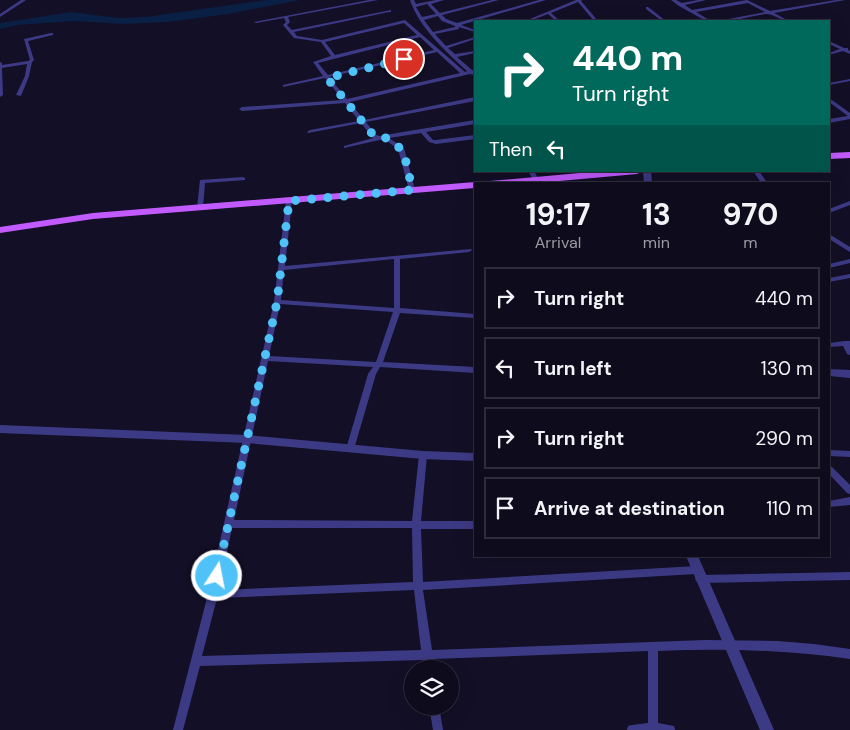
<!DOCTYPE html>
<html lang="en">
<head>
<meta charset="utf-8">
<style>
	body { margin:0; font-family:"DM Sans",sans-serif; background:#1c1929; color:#f1f3f6; height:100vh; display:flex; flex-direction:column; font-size:19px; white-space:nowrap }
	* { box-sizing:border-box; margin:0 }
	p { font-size:16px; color:#9b9ba3 }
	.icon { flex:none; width:28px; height:28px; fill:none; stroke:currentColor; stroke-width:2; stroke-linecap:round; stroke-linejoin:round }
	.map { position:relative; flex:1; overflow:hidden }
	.sheet { position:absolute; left:474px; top:182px; width:356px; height:375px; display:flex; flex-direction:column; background:#0e0b1c; border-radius:0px; box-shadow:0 5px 20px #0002,0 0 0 1px #2e2b3b }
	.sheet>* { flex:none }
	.hud { position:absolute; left:474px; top:20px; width:356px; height:152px; border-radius:0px; box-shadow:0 5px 20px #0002,0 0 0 1px #2e2b3b; background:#00695c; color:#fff; overflow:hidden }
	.fabs { position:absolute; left:404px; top:660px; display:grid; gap:10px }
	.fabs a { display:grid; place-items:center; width:55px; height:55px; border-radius:50%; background:#0e0b1c; box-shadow:0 5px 20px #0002,0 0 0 1px #2e2b3b; font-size:25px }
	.pin { position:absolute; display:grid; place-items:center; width:42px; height:42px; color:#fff; margin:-21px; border:2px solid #fff; border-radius:50%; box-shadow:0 1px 5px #0007 }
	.me { position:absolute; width:55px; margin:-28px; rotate:11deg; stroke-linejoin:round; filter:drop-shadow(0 0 4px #0008) }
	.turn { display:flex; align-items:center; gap:18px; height:105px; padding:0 15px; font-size:22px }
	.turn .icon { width:65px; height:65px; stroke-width:2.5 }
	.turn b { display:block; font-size:35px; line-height:42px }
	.then { display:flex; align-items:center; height:48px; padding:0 15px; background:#0003; gap:10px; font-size:19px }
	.eta { display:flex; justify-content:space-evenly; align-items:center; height:85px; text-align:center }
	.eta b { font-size:30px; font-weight:700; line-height:35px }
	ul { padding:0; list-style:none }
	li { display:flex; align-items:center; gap:15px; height:62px; margin:0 10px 8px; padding:0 5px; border:2px solid #2e2b3b; border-radius:0px }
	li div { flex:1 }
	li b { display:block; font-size:19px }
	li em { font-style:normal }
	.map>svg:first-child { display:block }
	.water { fill:#0a1f44 }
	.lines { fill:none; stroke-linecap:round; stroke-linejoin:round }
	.minor { fill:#3d3a85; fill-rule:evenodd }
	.tertiary { fill:#3d3a85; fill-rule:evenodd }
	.primary { fill:#c25bff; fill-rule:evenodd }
	.route { stroke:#4fc3f7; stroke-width:9; stroke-dasharray:0 16.2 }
</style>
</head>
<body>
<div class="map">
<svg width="850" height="730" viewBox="0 0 850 730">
	<rect width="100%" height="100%" fill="#130f26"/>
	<path class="water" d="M267 0H300L228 14 168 22 122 24 73 21 18 25 0 29V23L71 12 119 18 145 17Z"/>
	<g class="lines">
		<path class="minor" d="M21 0H26L0 17V14Z
			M369 0H378L288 17 290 22 287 25 292 30 391 10V12H389L294 32 297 36 322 40 405 20 465 72 467 71C445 51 419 27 410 0H414L416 4 436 0H444L431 4 440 13 492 0H499L442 15 446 19 457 23 539 0H546L461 25 475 30V32L459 27V29L435 34 446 46 475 37V39L448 48 455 54 475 51V53L457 57 472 70H475V75L470 74 350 102 364 120 475 97V101L366 122 376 135 379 136 475 120V124L426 132 433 140H436L475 135V139L436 144 429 142 421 133 389 138 404 148 415 190 412 192 409 190 398 149 384 139 344 148V146L373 138 361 123 308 133 307 132 310 130 359 121 345 103 242 111 239 109 242 107 343 100 325 78 283 87V85L323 76 313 62 331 56 321 42 294 38 283 25 286 22 284 18 256 23 254 22ZM427 4 436 14 422 17 416 7ZM438 16 442 21 455 26V27L433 32 424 20ZM404 23 417 35 335 55 325 42ZM420 37 434 50 328 75 318 63ZM437 52 460 73 347 99 329 77Z
			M576 0H582L581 1 598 21H594L578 2 551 13 560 21H556L548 14 530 21H525Z
			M671 0H676L682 3 698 0H706L685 5 692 10 747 0 770 11 836 0H845L774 13 789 21C781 21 774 14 766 14 750 16 734 22 718 21L765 12 748 3 696 12 711 21H706L679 6Z
			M646 7H648L666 21H662L646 9Z
			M51 33H53V35L28 41 34 60 32 62 29 76 21 96 16 95 25 76 27 64 2 68 3 95 0 97V62L2 63V65L28 61 30 60 24 39Z
			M829 41 844 48H848V50L850 51V54L843 51 829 55V53L840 49 829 44Z
			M850 79V81L829 85V83Z
			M829 98 850 113V119L829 123V119L848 116 829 102Z
			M528 171H534L539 180 538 181H534Z
			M753 171H759L768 184H762Z
			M243 177 245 178V180L205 183 203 208 200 210 197 208 200 180Z
			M289 199 292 201 285 266 471 249 472 250 471 251 469 252 400 259V308L475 314V318L400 313 383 362 475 367V373L380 367 376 374 354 449 353 451H347L346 449 368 374 373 367 268 361 234 520 412 521 419 455 420 453 423 452 426 453 427 455 421 521H475V529H421L423 582 696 566 699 567 701 570 699 573 696 574 423 590 432 650 705 640 778 641 814 644 850 649V659C786 650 723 648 658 651V723L674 726 675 730H627L628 726 632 725 648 723V651L433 659 434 669H424L423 660 200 666 183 730H173L208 594 274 302 286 201ZM394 259V308L281 300 284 270ZM280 304 393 312 376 362 269 356ZM232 528H412L413 582 219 590ZM414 590 421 650 202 656 217 598Z
			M850 201V205L829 213V209Z
			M829 234 850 247V252L829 239Z
			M850 259V263L829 268V264Z
			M850 274V278L829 282V278Z
			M845 341H850V355L847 354 843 346 829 347V343Z
			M829 450 850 451V457L829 456Z
			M829 466 832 467 850 485V494L847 493 829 474Z
			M850 497V505L829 507V501Z
			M850 572V580L700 583 697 582 695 579 697 576 700 575Z
			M429 706H439L443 730H433Z"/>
		<path class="tertiary" d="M643 171H651L652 184H644Z
			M829 369 850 370V378L829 376Z
			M0 425 247 435 423 451 475 453V461L423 459 247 443 0 433Z
			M686 556H698L774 730H760Z"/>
		<path class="primary" d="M850 152V158L829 159V153Z
			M602 171H642L637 174 526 184H485L490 181Z
			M475 182 479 184H475V188L93 219 0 233V227L93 213Z"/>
	</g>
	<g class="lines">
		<path class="route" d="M217 576 277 302 289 201 412 190C408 172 407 147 388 139 383 136 379 138 374 136L327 78 404 59"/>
	</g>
</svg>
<div class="fabs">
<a><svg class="icon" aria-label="layers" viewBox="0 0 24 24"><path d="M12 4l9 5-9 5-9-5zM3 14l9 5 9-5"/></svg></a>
</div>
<div class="pin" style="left:404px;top:59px;background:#d93025"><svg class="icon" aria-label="arrive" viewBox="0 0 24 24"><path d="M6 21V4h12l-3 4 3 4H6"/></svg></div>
<svg class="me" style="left:217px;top:576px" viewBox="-20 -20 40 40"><circle r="17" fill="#4fc3f7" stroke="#fff" stroke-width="3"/><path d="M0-11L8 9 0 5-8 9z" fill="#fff"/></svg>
<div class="hud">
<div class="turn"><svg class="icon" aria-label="right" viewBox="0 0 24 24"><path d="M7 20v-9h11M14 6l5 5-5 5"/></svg><div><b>440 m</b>Turn right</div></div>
<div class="then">Then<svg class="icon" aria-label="left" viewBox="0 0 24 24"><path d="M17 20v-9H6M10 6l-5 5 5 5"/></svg></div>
</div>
<section class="sheet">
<div class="eta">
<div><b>19:17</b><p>Arrival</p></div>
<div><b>13</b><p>min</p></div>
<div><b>970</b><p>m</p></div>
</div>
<ul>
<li><svg class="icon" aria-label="right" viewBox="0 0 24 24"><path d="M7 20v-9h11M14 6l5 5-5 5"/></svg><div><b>Turn right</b></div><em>440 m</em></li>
<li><svg class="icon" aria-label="left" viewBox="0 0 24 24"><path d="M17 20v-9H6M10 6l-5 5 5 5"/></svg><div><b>Turn left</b></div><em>130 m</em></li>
<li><svg class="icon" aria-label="right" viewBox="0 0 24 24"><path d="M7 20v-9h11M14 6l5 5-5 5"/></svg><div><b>Turn right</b></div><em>290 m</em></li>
<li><svg class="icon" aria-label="arrive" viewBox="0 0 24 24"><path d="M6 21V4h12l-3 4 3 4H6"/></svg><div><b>Arrive at destination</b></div><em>110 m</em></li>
</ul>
</section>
</div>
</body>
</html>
